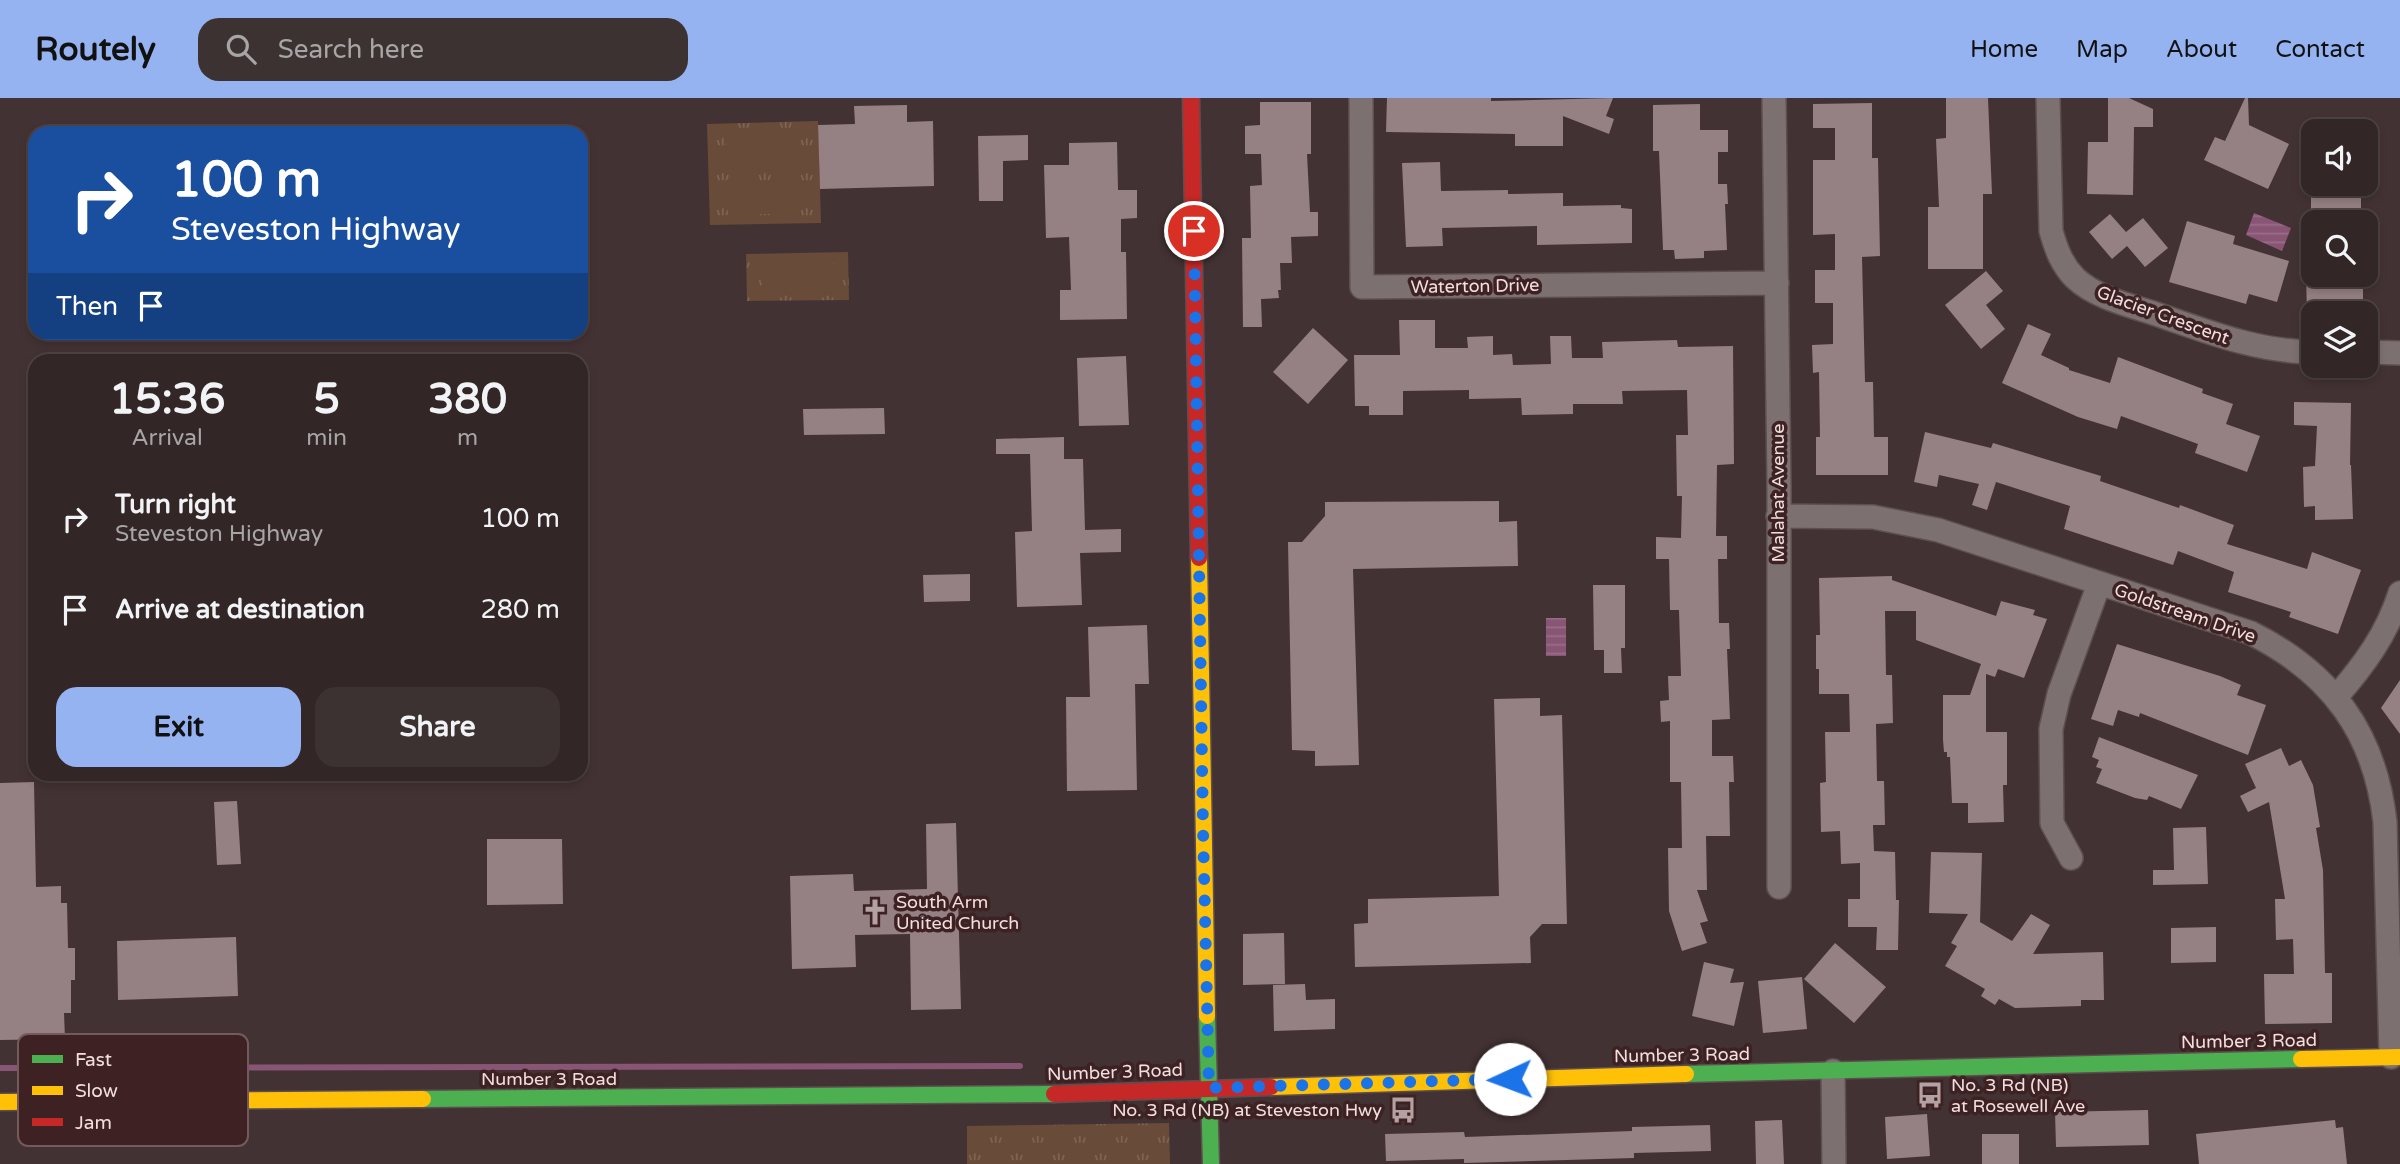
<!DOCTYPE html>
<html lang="en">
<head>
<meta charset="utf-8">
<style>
	body { margin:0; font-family:"Varela Round",sans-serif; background:#3d3232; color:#f1f3f6; height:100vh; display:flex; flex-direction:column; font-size:26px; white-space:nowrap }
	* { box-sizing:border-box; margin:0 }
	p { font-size:23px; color:#a8a5a7 }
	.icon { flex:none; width:38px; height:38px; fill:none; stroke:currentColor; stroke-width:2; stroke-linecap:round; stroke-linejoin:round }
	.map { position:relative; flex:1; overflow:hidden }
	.side { position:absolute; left:28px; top:256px; width:560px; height:427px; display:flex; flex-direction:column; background:#322626; border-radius:21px; box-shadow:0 4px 10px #0003,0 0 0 2px #4d4343 }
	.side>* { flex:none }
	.guide { position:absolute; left:28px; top:28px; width:560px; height:214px; border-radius:21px; box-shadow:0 4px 10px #0003,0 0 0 2px #4d4343; background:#1a4fa0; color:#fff; overflow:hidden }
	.buttons { position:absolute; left:2301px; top:21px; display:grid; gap:14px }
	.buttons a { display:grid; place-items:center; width:77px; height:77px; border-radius:14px; background:#322626; box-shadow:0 4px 10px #0003,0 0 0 2px #4d4343; font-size:35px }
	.pin { position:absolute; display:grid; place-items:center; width:60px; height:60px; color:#fff; margin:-30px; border:4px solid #fff; border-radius:50%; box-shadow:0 2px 7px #0007 }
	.me { position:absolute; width:77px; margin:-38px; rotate:268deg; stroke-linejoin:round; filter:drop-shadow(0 0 5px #0008) }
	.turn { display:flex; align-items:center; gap:24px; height:147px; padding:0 28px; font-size:32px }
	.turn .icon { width:91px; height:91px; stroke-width:2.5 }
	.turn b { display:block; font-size:49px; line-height:60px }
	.then { display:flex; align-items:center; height:66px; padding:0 28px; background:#0003; gap:14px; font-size:26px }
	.eta { display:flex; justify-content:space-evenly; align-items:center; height:119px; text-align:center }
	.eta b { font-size:42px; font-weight:700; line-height:49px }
	.button { display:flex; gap:14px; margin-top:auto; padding:14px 28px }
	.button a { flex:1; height:80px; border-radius:21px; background:#95b2f1; color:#111; font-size:28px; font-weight:700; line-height:80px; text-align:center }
	.button a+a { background:#3d3232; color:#f1f3f6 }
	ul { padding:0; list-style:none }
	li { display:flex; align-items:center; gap:21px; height:91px; padding:0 28px }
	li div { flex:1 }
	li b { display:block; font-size:26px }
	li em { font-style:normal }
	header { display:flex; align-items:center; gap:42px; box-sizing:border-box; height:98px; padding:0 35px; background:#95b2f1; color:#111 }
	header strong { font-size:33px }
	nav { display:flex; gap:38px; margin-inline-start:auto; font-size:24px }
	.search { width:490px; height:63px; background:#3d3232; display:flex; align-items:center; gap:18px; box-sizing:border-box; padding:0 24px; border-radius:21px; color:#a8a5a7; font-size:26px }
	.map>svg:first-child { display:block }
	.grass { fill:url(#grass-tufts) }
	.pitch { fill:#684b38 }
	.water { fill:url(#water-rules) }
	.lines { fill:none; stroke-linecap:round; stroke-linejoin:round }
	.stream { stroke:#885575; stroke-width:6 }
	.building { fill:#958084 }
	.street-casing { stroke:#5d4e4f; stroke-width:26 }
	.fast-casing { stroke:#5d4e4f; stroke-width:19 }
	.slow-casing { stroke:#5d4e4f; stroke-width:19 }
	.jam-casing { stroke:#5d4e4f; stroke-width:19 }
	.street { stroke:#7d7070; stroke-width:23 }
	.fast { stroke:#4caf50; stroke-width:16 }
	.slow { stroke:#ffc107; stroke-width:16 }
	.jam { stroke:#c62828; stroke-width:16 }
	.route { stroke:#1a73e8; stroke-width:12; stroke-dasharray:0 21.6 }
	.labels { text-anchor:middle; stroke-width:7; stroke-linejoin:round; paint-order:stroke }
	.street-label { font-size:18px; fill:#f1dede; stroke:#3e2223 }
	.poi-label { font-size:18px; fill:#f1dede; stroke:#3e2223; text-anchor:start }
	.key { fill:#3e2223; stroke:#745a5b; stroke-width:2 }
	.key-label { font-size:19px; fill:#f1dede }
</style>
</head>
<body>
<header>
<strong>Routely</strong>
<div class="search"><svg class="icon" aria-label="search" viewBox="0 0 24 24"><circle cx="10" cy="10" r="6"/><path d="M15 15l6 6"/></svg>Search here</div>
<nav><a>Home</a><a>Map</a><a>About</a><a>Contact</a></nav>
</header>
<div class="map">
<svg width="2400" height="1066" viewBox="0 0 2400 1066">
	<defs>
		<pattern id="grass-tufts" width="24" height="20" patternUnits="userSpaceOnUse" patternTransform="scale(1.75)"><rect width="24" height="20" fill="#684b38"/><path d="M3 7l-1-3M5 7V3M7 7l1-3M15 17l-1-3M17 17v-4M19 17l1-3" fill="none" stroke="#7e6454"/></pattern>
		<pattern id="water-rules" width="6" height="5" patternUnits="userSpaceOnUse" patternTransform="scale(1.75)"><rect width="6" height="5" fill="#885575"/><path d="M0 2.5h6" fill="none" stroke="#996d88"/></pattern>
	</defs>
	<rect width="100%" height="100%" fill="#433233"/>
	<path class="grass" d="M818 23 821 125 710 127 707 26Z
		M848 154 849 202 747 203 746 156Z
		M1169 1025 1170 1066H967V1028Z"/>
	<path class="pitch" d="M799 36 800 69 727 71 726 37Z
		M800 82 801 115 728 117 727 83Z
		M833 160 834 194 762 196 761 162Z"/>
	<path class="water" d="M2254 115 2291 130 2282 153 2246 137Z
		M1546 520H1566V558H1546Z"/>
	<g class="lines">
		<path class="stream" d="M0 970 1020 968"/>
	</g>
	<path class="building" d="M1387 0H1491V3L1613 0 1606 18 1614 21 1609 36 1563 18V48H1515V36L1386 34Z
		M1946 0H1988L1992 96H1983V171H1928V109H1939L1936 41 1946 40Z
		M2108 0H2129L2153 11V29H2134L2133 97 2087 96 2088 44H2108Z
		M2245 0H2248L2249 27 2289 46 2268 91 2204 62 2215 39 2225 43Z
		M1260 4H1311V56H1307L1310 114H1318V138L1291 139 1292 165H1280L1281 192H1278L1279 200 1261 201 1262 229H1243L1242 140H1251L1250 88 1262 87 1261 56H1245V28L1260 27Z
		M1872 5V60H1878L1880 158 1862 159 1865 284H1873L1874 339H1888V377H1816V339H1820L1819 274 1813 275 1812 247 1833 246V205H1815V172H1835V136L1813 137V62H1835V30H1813V6Z
		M1700 6V32H1728V54H1718V86H1727L1728 106H1725L1727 152 1704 153V160L1675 161 1674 152H1663L1659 53H1653V7Z
		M907 7V24L933 23 934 88 820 91 818 27 855 26 854 8Z
		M1028 37V62L1003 63V103H979L978 38Z
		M1117 44 1118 92H1137V120L1121 121V154H1126L1127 221 1060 222V192H1071L1069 139 1046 140 1044 67H1069V45Z
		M1440 64 1441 93 1508 92V96L1563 95V108L1621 107V110L1632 111V145L1537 147V128L1442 130 1443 148 1406 149 1402 65Z
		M2311 86H2361V112H2311Z
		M2110 116 2126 134 2143 120 2168 150 2145 169 2127 148 2112 161 2089 134Z
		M2187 123 2235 138 2233 146 2289 163 2277 204 2249 196 2246 206 2169 184Z
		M1986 173 2003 193 1986 207 2005 231 1981 251 1945 207Z
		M2306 177H2363V215H2307Z
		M1399 222H1435V250H1468L1467 239 1493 238V257L1512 256 1513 267 1551 266 1550 238H1571L1572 260H1603L1602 244 1677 242 1678 249 1733 248 1734 366 1717 367 1716 438H1727V461H1718L1719 525H1729L1730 551H1727L1730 621 1712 622V658H1733L1734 684H1729L1730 738H1706L1707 792H1697L1708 823 1700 825 1707 845 1682 853 1669 813 1668 750H1682L1681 684H1670V623L1661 624 1660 603 1669 602 1668 578H1681L1679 512H1670L1669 461H1656V439L1681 440 1682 398H1677L1676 337H1688L1687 292 1622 293 1623 306H1573V316L1522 317 1521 300 1469 301V292L1403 293V317H1369V308H1355L1354 257H1400Z
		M2028 226 2051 236 2041 257 2069 270V272L2110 285 2118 259 2203 291 2202 295 2233 306 2226 326 2260 338 2247 374 2195 355 2198 346 2121 318 2117 331 2078 319 2002 285Z
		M1313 230 1348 262 1308 306 1273 274Z
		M1126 258 1129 327 1079 328 1077 260Z
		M2294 304 2351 305 2350 367H2351L2353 421 2315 422V408L2304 409 2303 369 2315 368 2317 328 2294 327Z
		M884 310 885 336 804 337 803 311Z
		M1925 334 1991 350 1993 345 2101 378 2100 383 2179 410 2180 407 2234 427 2227 446 2307 471 2312 454 2361 472 2338 536 2289 519 2291 514 2228 494 2234 474 2178 453 2173 467 2064 431 2070 408 1996 384 1987 412 1972 407 1979 386 1939 377 1937 389 1914 384Z
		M1064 339V361H1083L1085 432 1121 431V454L1080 455 1082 507 1017 509 1015 434 1032 433 1030 356H996V341Z
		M1499 403V424L1517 423 1518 468 1353 471 1359 667 1315 668V653L1292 652 1288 444H1302L1325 418V404Z
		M970 476V503L924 504 923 477Z
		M1892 478V482L1996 518 2001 503 2035 512 2033 517 2047 521 2024 580 1998 571 1995 579 1986 576V634H2007V687H2003L2004 724 1968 725V705H1952L1950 659H1947V654H1944L1943 642V597H1970L1981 566 1916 542V513H1885L1886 577H1892L1893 625 1876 626 1877 683H1884L1885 727H1873L1874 753 1895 754 1896 802H1899L1898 852H1876L1877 829H1848V801H1860V765L1841 766 1840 733 1821 734 1820 685 1826 684 1825 634H1850L1849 596H1819V571H1816V537H1820L1819 480Z
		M1593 487H1625V550H1621L1622 575H1604V552H1594Z
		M1147 527 1149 586H1135L1137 692 1067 693 1066 599H1090L1088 529Z
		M2117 546 2220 578 2241 587 2237 597 2266 607 2248 657 2140 615 2139 619 2118 612 2113 628 2091 621Z
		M2400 582V636L2381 610Z
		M1540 600V618L1562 617 1567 826H1542L1530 839 1531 865 1355 869 1354 826 1368 825V801L1499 798 1494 601Z
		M2099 639 2198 677 2181 711 2149 698 2147 702 2135 700 2096 685 2102 671 2096 669 2099 662 2092 659Z
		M2281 650 2289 668 2301 662 2313 687 2320 729 2316 730 2323 772 2325 875H2332V925L2265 926 2264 876H2294L2293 841 2276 842 2275 801H2285L2269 704 2248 714 2240 698 2256 690 2245 666Z
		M34 684 36 789 61 788V805H67L68 850H75V882H71V915H64L65 941 0 942V685Z
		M237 703 241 766 217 767 214 704Z
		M956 725 961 911 911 912 910 836 855 837 856 869 792 871 790 778 853 776 854 793 927 791 926 726Z
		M2206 729 2208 786 2153 787V772H2174L2173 730Z
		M487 741H562L563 806 487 807Z
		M1931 754 1982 755 1980 824 2012 843 2031 816 2050 827 2033 856 2103 854 2104 902H2081V908L2015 910 1999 901 1995 907 1981 898 1985 891 1945 868 1957 848 1951 845 1968 816 1929 815Z
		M2216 829V864L2171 865V830Z
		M1284 835 1285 886 1243 887V836Z
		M236 839 238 898 118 902 117 843Z
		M1835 845 1886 889 1854 925 1804 881Z
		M1704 864 1734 871 1730 885 1744 884 1734 928 1692 918Z
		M1802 879 1807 931 1763 935 1758 883Z
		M1305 886 1306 902 1335 901V931L1274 933 1273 887Z
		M2148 1012 2149 1047 2056 1049 2055 1014Z
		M1927 1016 1930 1058 1887 1061 1885 1019Z
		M1782 1022 1784 1066H1756L1755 1023Z
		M2335 1022 2336 1030 2343 1029 2347 1066H2199L2196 1036Z
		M1710 1027 1711 1053 1634 1055V1060L1464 1065V1061L1386 1063 1385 1036 1464 1034 1465 1039 1632 1033V1029Z
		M1982 1036H2019V1066H1982Z"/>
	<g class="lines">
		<g class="street-casing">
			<path id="street" d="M1361 0 1362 189 1777 185
				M1774 0 1779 388V789
				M2048 0 2051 133C2056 151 2062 167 2075 180 2095 199 2128 207 2153 215 2206 233 2257 254 2314 254
				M2366 254 2400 255
				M1778 418 1873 419 1938 432 2251 535C2331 575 2375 635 2385 724L2391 959
				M2337 598C2364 567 2387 536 2400 495
				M2071 760 2052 725 2051 631 2059 596 2099 486
				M1833 973 1834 1066"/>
		</g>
		<g class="fast-casing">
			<path id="fast" d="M1207 918 1211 1066
				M1686 976 2301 961
				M423 1001 1054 996"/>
		</g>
		<g class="slow-casing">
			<path id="slow" d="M1199 460 1207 918
				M2301 961 2400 959
				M1271 989 1686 976
				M0 1004 423 1001"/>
		</g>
		<g class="jam-casing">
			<path id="jam" d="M1191 0 1199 460
				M1054 996 1271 989"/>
		</g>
		<use href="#street" class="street"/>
		<use href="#fast" class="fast"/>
		<use href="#slow" class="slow"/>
		<use href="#jam" class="jam"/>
	</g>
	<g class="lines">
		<path class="route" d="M1194 133 1203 730 1209 990 1510 981"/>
	</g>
	<defs>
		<g id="church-bare" transform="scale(2.1)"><path d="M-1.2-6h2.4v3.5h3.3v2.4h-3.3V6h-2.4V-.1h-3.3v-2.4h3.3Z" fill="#b4a2a2" stroke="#3e2223" stroke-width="2.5" paint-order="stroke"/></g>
		<g id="bus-bare" transform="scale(2.1)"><path d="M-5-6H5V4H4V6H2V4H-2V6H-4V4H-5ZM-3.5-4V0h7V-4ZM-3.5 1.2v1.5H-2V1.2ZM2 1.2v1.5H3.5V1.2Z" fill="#b4a2a2" stroke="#3e2223" stroke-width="2.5" paint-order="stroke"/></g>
	</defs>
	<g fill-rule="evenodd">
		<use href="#church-bare" x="875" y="814"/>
		<use href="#bus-bare" x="1930" y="997"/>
		<use href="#bus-bare" x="1403" y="1012"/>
	</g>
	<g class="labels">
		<g class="street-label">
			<text transform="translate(1475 188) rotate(-1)" y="6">Waterton Drive</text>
			<text transform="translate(2163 217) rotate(20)" y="6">Glacier Crescent</text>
			<text transform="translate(1778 395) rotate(-90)" y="6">Malahat Avenue</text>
			<text transform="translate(2185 515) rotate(19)" y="6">Goldstream Drive</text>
			<text transform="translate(2249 943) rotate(-1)" y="6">Number 3 Road</text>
			<text transform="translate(1682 957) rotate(-1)" y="6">Number 3 Road</text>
			<text transform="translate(1115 974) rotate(-2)" y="6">Number 3 Road</text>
			<text x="549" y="987">Number 3 Road</text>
		</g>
		<g class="poi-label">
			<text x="896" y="810">South Arm<tspan x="896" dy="21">United Church</tspan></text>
			<text x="1951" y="993">No. 3 Rd (NB)<tspan x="1951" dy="21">at Rosewell Ave</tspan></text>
			<text x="1382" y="1018" text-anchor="end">No. 3 Rd (NB) at Steveston Hwy</text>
		</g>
	</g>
	<rect x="18" y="936" width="230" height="112" rx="10" class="key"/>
	<rect x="32" y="957" width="31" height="8" fill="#4caf50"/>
	<rect x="32" y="988" width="31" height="9" fill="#ffc107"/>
	<rect x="32" y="1020" width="31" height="8" fill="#c62828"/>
	<g class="key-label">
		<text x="75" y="968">Fast</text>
		<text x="75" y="999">Slow</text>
		<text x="75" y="1031">Jam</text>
	</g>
</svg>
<div class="buttons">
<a><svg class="icon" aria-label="sound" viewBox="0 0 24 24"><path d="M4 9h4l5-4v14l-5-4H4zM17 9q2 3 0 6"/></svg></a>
<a><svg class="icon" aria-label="search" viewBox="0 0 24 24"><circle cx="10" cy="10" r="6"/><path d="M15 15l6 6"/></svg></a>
<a><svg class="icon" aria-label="layers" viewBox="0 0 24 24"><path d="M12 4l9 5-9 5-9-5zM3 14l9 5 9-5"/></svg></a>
</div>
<div class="pin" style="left:1194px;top:133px;background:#d93025"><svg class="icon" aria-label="arrive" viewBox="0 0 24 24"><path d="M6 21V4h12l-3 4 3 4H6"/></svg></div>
<svg class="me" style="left:1510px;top:981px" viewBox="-20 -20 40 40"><circle r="19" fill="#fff"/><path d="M0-13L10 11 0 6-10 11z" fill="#1a73e8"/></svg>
<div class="guide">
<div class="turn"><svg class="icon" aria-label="right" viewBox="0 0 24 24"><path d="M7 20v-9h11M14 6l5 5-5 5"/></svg><div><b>100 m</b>Steveston Highway</div></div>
<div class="then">Then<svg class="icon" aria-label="arrive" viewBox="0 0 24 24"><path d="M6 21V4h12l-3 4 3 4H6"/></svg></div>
</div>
<section class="side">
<div class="eta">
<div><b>15:36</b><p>Arrival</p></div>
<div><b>5</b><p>min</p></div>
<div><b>380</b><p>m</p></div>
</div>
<ul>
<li><svg class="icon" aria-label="right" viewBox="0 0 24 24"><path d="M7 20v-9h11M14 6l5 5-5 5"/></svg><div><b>Turn right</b><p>Steveston Highway</p></div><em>100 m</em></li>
<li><svg class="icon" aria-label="arrive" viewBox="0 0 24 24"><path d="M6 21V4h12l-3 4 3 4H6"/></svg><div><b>Arrive at destination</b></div><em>280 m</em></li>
</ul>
<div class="button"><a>Exit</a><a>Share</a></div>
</section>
</div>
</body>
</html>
